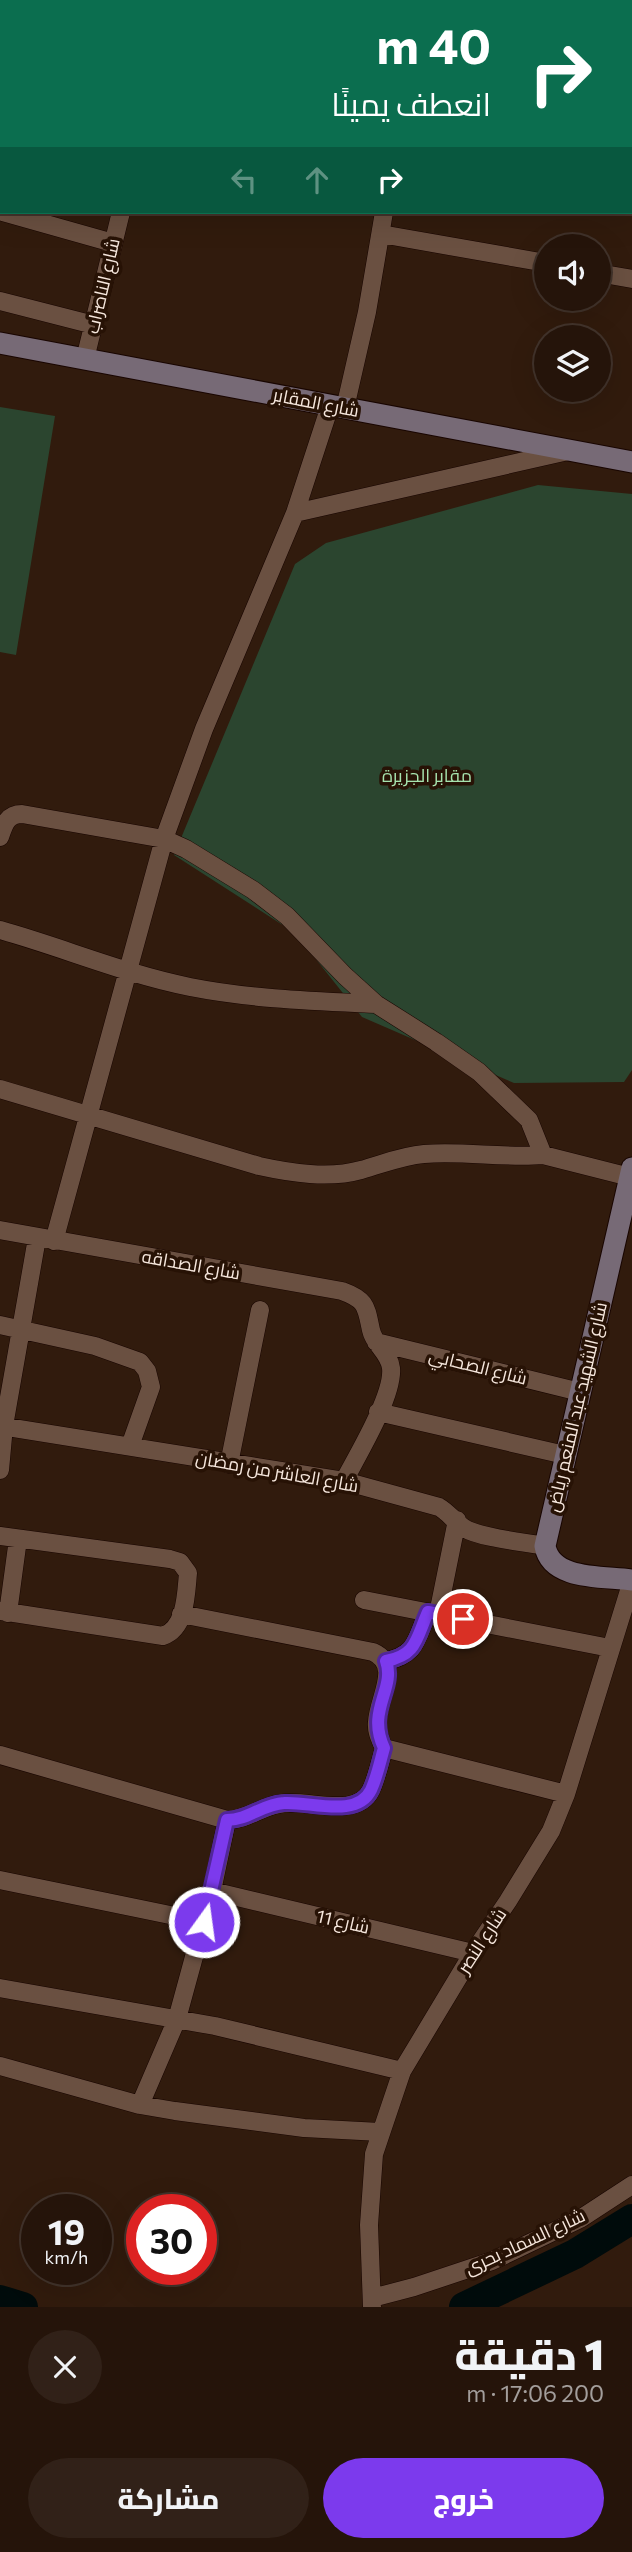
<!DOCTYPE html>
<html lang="ar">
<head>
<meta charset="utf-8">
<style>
	body { margin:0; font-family:Commissioner,Cairo,sans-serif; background:#312118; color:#f1f3f6; direction:rtl; height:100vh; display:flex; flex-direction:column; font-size:26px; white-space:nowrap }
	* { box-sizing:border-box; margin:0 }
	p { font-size:23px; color:#a39e9c }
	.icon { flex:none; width:38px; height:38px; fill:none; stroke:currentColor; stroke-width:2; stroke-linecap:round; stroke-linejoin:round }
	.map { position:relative; height:2307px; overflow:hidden; direction:ltr }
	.details { display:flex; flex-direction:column; background:#25140a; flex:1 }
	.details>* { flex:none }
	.banner { position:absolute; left:0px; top:0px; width:634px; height:214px; box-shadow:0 7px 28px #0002,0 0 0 2px #42332b; direction:rtl; background:#0b6e4f; color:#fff; overflow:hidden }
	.buttons { position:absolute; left:534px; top:234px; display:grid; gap:14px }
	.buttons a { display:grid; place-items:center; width:77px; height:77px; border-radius:50%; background:#25140a; box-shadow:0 7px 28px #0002,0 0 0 2px #42332b; font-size:35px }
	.speed { position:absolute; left:21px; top:2194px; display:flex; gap:14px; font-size:35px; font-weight:700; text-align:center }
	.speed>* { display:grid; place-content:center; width:91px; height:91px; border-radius:50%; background:#25140a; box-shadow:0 7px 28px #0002,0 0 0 2px #42332b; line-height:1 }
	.speed small { font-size:18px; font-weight:400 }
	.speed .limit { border:10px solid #d22; background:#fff; color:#111 }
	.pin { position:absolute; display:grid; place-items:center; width:60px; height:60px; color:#fff; margin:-30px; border:4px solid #fff; border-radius:50%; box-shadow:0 2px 7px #0007 }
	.me { position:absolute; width:77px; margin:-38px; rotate:14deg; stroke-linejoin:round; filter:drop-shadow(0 0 5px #0008) }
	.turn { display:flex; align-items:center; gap:24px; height:147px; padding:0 28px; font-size:32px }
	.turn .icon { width:91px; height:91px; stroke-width:2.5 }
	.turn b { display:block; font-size:49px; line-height:60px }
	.lanes { display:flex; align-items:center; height:66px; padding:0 28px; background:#0003; justify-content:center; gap:35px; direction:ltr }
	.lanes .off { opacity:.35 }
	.round { display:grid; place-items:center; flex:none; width:74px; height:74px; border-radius:37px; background:#312118 }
	.summary { display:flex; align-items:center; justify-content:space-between; height:119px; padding:0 28px }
	h1 { font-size:42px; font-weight:800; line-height:52px }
	.action { display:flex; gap:14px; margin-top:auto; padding:14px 28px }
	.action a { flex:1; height:80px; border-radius:42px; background:#7c3aed; color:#fff; font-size:28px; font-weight:800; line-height:80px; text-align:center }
	.action a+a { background:#312118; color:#f1f3f6 }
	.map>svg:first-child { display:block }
	.green { fill:#2b452f }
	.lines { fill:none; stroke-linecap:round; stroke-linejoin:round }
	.river { stroke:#000b0b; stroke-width:30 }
	.street-casing { stroke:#180500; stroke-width:19 }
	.secondary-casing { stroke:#180500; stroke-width:23 }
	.street { stroke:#6a5041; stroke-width:18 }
	.secondary { stroke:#776a76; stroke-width:21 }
	.route-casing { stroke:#51269a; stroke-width:18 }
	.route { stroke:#7c3aed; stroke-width:12 }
	.labels { text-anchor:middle; stroke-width:7; stroke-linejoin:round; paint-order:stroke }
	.street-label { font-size:18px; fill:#f6e7dd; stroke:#271205 }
	.park-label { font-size:18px; fill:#a7e3ae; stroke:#271205 }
</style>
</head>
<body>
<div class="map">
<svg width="632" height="2307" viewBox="0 0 632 2307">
	<rect width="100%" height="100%" fill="#311b0d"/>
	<path class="green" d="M0 407 55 416 16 655 0 652Z
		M538 485 632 494V1070L624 1082 514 1083 362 1017 295 933 174 855 295 564 326 543Z"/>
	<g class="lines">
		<path class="river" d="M0 2300 23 2307
			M464 2307 575 2254 632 2219"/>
		<g class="street-casing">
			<path id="street" d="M408 0 417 2
				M53 2V0
				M171 2V0
				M0 37H2
				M0 93H2
				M0 148H2
				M3 212 113 243
				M381 234 546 263
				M598 273 632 279
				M0 301 94 325
				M85 359 121 212
				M345 408 367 312 384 212
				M295 513 568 451
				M0 837C4 825 7 814 22 814L164 839 186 849 253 890 287 916 345 976 376 1004 436 1042 479 1072 529 1120 543 1155 630 1177
				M0 930C64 948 125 974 190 987 251 999 313 1001 376 1004
				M0 1089 259 1166C291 1173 329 1179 361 1170 383 1164 401 1156 424 1154 464 1151 503 1158 543 1155
				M0 1230 342 1291C367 1300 366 1307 371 1330 374 1345 389 1352 391 1368 394 1395 357 1456 344 1481
				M54 1241 164 839 204 729 295 513 330 406
				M0 1325 95 1346 140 1362 147 1371 151 1387 130 1446
				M376 1342 580 1392
				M378 1412 565 1455
				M0 1426 344 1481 439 1507C448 1512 455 1522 464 1528 480 1538 524 1542 545 1546
				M229 1464 260 1310
				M0 1470 4 1426 37 1238
				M0 1536 170 1559 180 1562 188 1573C186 1594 186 1628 163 1636L0 1611
				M364 1600 610 1648
				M8 1613 18 1539
				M438 1614 457 1520
				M386 1661C417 1655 416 1639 428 1612
				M384 1748 566 1794
				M0 1755 227 1820C247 1820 260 1807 279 1804 305 1798 357 1820 371 1790 377 1777 380 1762 384 1748 380 1739 376 1732 377 1722 378 1698 402 1665 373 1652L181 1614
				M0 1880 204 1922
				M212 1891 473 1953
				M0 1988 215 2026 402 2071
				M0 2066 140 2105 175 2111 304 2128 380 2132
				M140 2105 177 2019 212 1891 227 1820
				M372 2298 414 2287 492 2261 580 2219 632 2185
				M372 2307 369 2225 374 2154 402 2071 473 1953 508 1901 551 1831 566 1794 632 1581"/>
		</g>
		<g class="secondary-casing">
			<path id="secondary" d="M0 343 632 462
				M632 1168 545 1546C551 1581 604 1576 632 1580"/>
		</g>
		<use href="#street" class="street"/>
		<use href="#secondary" class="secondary"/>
	</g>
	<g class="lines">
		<g class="route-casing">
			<path id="route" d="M204 1922 227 1820C248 1820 263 1804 284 1803 309 1801 357 1819 371 1790 377 1777 380 1762 384 1748 366 1710 396 1689 386 1661 417 1655 416 1639 428 1612L463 1619"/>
		</g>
		<use href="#route" class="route"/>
	</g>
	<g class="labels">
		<g class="street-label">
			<text transform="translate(103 286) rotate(-77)" y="6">شارع الناصراب</text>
			<text transform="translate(316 403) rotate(11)" y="6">شارع المقابر</text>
			<text transform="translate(191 1265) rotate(10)" y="6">شارع الصداقه</text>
			<text transform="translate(478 1367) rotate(14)" y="6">شارع الصحابي</text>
			<text transform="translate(577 1407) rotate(-77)" y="6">شارع الشهيد عبد المنعم رياض</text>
			<text transform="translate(277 1472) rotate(10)" y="6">شارع العاشر من رمضان</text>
			<text transform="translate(343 1922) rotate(13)" y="6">شارع 11</text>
			<text transform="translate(482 1941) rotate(-57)" y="6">شارع النصر</text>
			<text transform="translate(525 2242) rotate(-25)" y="6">شارع السماد بحرى</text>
		</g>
		<g class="park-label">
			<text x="427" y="782">مقابر الجزيرة</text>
		</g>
	</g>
</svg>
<div class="buttons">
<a><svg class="icon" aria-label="sound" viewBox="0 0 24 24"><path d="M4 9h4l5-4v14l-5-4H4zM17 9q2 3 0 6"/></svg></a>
<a><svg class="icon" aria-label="layers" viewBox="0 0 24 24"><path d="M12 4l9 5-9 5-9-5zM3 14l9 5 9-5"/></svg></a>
</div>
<div class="speed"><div>19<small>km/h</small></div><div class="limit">30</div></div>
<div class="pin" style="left:463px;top:1619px;background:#d93025"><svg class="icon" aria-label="arrive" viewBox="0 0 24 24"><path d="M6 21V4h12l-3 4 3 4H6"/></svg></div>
<svg class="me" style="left:204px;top:1922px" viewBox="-20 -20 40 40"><circle r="17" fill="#7c3aed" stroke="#fff" stroke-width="3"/><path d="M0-11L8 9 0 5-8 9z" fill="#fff"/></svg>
<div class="banner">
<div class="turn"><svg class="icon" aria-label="right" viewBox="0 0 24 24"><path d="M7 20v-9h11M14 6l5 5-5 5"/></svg><div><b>40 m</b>انعطف يمينًا</div></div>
<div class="lanes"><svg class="icon off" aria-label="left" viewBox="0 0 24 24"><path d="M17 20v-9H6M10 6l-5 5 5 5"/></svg><svg class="icon off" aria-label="ahead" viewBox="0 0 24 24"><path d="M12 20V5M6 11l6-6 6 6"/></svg><svg class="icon" aria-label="right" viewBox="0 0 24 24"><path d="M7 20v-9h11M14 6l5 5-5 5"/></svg></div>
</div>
</div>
<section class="details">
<div class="summary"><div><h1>1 دقيقة</h1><p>200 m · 17:06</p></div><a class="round"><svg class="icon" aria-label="close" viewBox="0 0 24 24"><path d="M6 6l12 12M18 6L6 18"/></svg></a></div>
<div class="action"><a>خروج</a><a>مشاركة</a></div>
</section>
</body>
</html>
